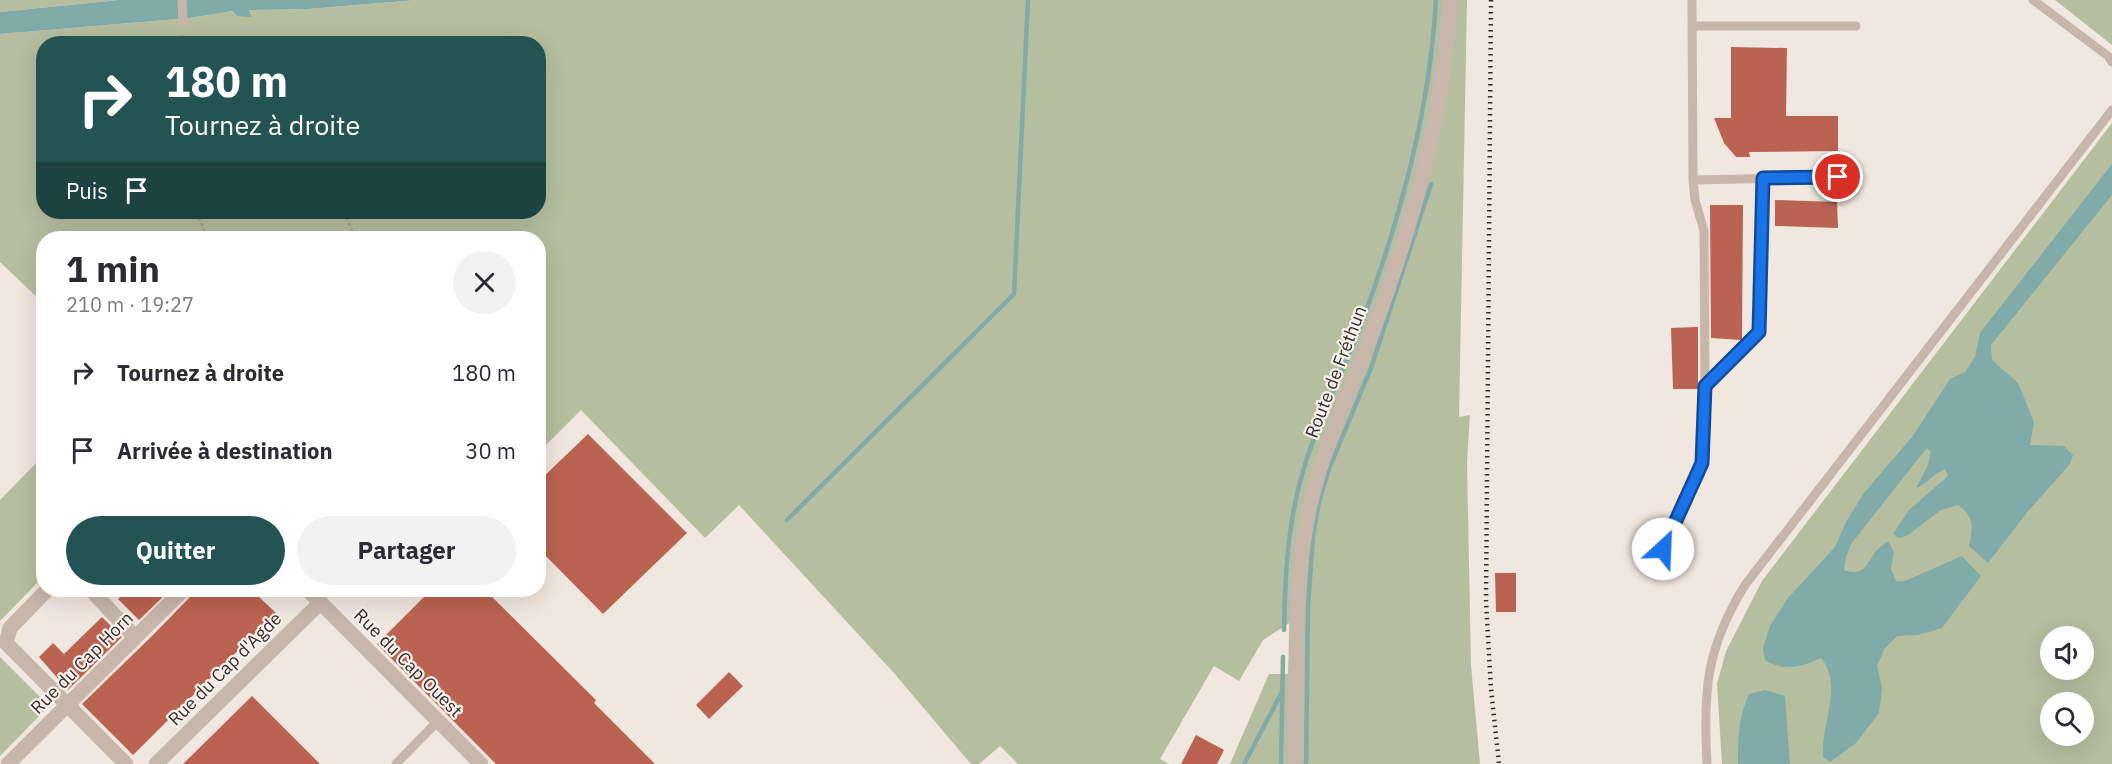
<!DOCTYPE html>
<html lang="fr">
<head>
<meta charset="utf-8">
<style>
	body { margin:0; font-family:"IBM Plex Sans",sans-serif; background:#f2f2f3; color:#2b2b33; height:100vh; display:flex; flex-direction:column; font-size:22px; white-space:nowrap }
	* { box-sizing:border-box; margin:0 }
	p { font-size:20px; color:#7c7c81 }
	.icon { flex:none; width:33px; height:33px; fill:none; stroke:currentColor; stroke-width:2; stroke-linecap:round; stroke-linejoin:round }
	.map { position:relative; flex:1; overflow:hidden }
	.panel { position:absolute; left:36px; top:231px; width:510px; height:366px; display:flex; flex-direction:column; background:#fff; border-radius:24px; box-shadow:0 6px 24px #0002 }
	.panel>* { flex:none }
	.hud { position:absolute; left:36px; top:36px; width:510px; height:183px; border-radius:24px; box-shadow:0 6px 24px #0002; background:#235453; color:#fff; overflow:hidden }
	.tools { position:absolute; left:2040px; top:626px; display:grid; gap:12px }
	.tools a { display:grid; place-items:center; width:54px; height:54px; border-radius:50%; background:#fff; box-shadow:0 6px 24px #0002; font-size:30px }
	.pin { position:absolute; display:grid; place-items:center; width:51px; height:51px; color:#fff; margin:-26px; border:3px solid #fff; border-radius:50%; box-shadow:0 2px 6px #0007 }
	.me { position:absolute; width:66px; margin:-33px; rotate:25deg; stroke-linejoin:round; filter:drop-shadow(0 0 4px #0008) }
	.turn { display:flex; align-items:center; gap:21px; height:126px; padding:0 30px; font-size:27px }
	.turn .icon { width:78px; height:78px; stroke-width:2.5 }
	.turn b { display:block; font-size:42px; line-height:51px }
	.then { display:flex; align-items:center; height:57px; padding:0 30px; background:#0003; gap:12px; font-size:22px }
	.round { display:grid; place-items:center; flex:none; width:63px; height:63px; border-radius:32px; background:#f2f2f3 }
	.overview { display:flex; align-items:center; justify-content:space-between; height:102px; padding:0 30px }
	h1 { font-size:36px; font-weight:700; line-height:45px }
	.cta { display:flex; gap:12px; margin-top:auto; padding:12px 30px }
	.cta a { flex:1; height:69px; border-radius:36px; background:#235453; color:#fff; font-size:24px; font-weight:700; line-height:69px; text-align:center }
	.cta a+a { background:#f2f2f3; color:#2b2b33 }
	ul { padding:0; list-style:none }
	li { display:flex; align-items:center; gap:18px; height:78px; padding:0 30px }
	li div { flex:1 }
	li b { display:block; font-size:22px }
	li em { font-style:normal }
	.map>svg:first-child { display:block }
	.green { fill:#b6bea0; fill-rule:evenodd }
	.water { fill:#80aba9 }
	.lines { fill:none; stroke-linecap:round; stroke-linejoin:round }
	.stream { stroke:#80aba9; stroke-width:4.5 }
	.building { fill:#bb6352 }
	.path { stroke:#b3a096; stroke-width:3; stroke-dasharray:3 3; stroke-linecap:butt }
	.service { stroke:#c8b6ab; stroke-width:9 }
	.minor { stroke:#c8b6ab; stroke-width:15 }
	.tertiary { stroke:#c8b6ab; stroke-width:15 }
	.rail { stroke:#362d2a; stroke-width:4.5; stroke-dasharray:1.5 4.5; stroke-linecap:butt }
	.route-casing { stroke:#114b97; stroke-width:15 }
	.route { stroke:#1a73e8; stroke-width:10 }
	.labels { text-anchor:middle; stroke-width:4.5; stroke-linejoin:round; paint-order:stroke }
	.street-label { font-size:18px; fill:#362d2a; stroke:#f8f1eb }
</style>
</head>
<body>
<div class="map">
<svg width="2112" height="764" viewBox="0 0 2112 764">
	<rect width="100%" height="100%" fill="#f0e7df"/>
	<path class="green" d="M0 0H119L0 12Z
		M417 0H1467L1459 417 1470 415 1467 462 1471 665 1480 764H1230L1269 674H1288L1291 622 1263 640 1239 681 1214 666 1160 759 1169 764H1018L1000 746 979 764H971L894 673 739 505 705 538 581 410 539 452 538 238H44L43 303 0 262V34L190 18 233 11 252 17 249 10 308 9ZM44 44H538V212H44Z
		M2055 0H2112V45Z
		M2112 123V764H1722L1717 684 1726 651 1762 581ZM2050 636H2084V669H2050ZM2050 702H2084V735H2050Z
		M43 456V577L0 621V500Z
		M0 657 49 706 0 756Z"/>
	<path class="water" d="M119 0H417L308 9 249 10 252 17 237 16 233 11 190 18 0 34V12Z
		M2112 164V195L1991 345 1992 360 2018 383 2034 422 2030 445 2064 446 2073 455 2070 464 2029 510 1988 563 1969 546C1973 526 1975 518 1958 505L1941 510 1908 535 1899 538 1893 534 1909 510 1948 476 1945 469C1932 474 1926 485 1916 488L1928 465 1931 452 1927 448 1918 459 1851 544 1846 557 1844 570C1863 576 1864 568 1874 554 1877 549 1883 545 1888 541L1894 552 1891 569 1896 581H1905L1962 556 1981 576 1942 628 1918 635 1897 636 1885 648 1877 666 1882 688 1879 713 1856 743 1830 762 1823 757C1820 726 1844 685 1821 658 1801 667 1785 672 1765 660L1763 648 1770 626 1787 599 1835 547 1846 522 1864 493 1912 437 1950 379 1965 372 1975 357 1980 333Z
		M1765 690 1785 696 1790 764H1738C1738 739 1738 718 1749 694Z"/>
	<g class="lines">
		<path class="stream" d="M787 520 1014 294 1028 0
			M1284 630C1285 580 1287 531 1300 482 1315 425 1344 372 1364 317 1401 215 1430 109 1436 0
			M1244 764 1282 692
			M1281 764 1283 657
			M1306 764 1308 607 1313 535 1319 502 1329 469 1371 368 1431 184"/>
	</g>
	<path class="building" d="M1731 47 1787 48 1786 116H1838V151L1749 152 1750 157H1736L1724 143 1714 118H1731Z
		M1775 200 1837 202 1838 228 1775 226Z
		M1710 205H1743L1742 340 1711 338Z
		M1696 327H1698V389H1673L1671 328Z
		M588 434 687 533 603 614 538 548V482Z
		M1495 573H1516V612H1496Z
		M127 590H170L139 620 118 599Z
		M192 590H265L258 596 276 613 133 755 82 704 153 635 190 597Z
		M431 590H485L596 700 594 703 655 764H496L377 644Z
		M102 617 122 637 68 690 39 657 53 643 64 654Z
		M729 672 743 686 709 719 696 705Z
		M252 696 320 764H183Z
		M1196 735 1224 750 1217 764H1181Z"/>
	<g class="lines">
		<path class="path" d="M181 44 182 34
			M197 212 207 238
			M344 212 355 238"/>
		<path class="service" d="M182 0 183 23
			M2033 0 2108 56 2112 62
			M1692 26H1856
			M1693 180 1838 177
			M1705 386 1759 332 1763 178
			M1663 548 1702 463 1705 386 1704 231 1695 200 1693 180 1692 0
			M396 764 438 721
			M1707 764C1703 691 1706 648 1745 585L2112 110"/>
		<path class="minor" d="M47 590 10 628 6 643 126 764
			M91 590 135 637
			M308 590 481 764
			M8 764 183 590
			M156 764 321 602"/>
		<path class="tertiary" d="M1296 764C1297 676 1291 584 1312 497 1326 440 1353 386 1373 331 1412 225 1445 113 1450 0"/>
		<path class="rail" d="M1491 0 1486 601 1491 689 1499 764"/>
	</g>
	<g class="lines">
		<g class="route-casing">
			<path id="route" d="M1663 549 1702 463 1705 386 1759 332 1763 178 1838 177"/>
		</g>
		<use href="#route" class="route"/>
	</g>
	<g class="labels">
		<g class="street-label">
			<text transform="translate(1336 372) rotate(-69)" y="6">Route de Fréthun</text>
			<text transform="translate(82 663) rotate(-45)" y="6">Rue du Cap Horn</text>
			<text transform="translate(408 663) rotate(45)" y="6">Rue du Cap Ouest</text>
			<text transform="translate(225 669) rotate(-45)" y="6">Rue du Cap d'Agde</text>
		</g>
	</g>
</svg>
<div class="tools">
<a><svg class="icon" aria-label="sound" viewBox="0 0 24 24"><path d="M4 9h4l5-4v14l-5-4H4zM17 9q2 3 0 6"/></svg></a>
<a><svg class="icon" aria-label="search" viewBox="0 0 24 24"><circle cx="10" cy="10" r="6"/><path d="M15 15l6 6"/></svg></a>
</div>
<div class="pin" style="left:1838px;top:177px;background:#d93025"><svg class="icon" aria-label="arrive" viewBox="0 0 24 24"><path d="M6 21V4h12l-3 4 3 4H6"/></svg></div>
<svg class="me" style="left:1663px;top:549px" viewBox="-20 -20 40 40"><circle r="19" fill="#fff"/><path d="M0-13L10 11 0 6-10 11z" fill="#1a73e8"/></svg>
<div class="hud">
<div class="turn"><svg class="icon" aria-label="right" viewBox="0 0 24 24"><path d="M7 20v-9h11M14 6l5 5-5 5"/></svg><div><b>180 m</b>Tournez à droite</div></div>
<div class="then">Puis<svg class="icon" aria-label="arrive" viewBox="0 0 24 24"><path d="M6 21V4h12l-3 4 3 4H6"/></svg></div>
</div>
<section class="panel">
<div class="overview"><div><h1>1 min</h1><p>210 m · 19:27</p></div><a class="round"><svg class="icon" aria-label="close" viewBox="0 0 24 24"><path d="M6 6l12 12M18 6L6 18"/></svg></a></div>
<ul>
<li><svg class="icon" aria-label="right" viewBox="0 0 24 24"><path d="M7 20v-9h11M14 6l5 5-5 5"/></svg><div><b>Tournez à droite</b></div><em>180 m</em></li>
<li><svg class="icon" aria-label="arrive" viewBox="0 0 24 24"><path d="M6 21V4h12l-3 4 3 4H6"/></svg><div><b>Arrivée à destination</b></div><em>30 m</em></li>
</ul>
<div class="cta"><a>Quitter</a><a>Partager</a></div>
</section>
</div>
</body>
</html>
